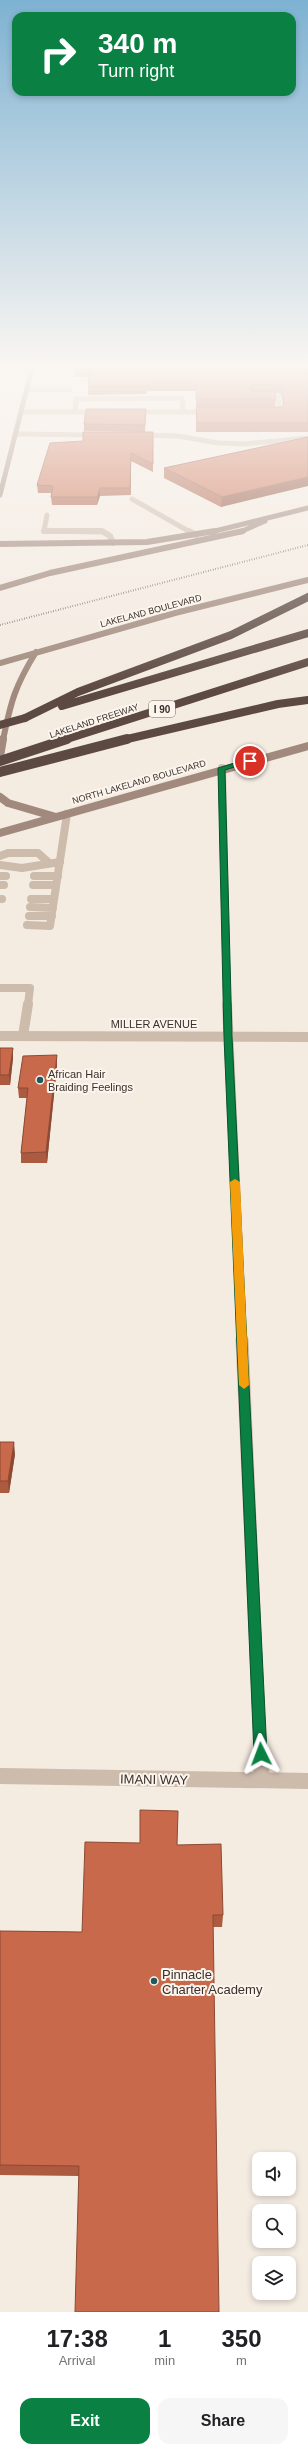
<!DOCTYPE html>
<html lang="en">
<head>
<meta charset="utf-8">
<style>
	body { margin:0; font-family:Arial,sans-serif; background:#f6f6f6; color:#202124; height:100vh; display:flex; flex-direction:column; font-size:15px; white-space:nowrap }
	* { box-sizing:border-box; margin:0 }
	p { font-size:13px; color:#757577 }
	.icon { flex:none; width:22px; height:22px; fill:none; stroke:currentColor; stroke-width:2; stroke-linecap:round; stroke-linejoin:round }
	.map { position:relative; height:2312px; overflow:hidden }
	.sheet { display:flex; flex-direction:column; background:#fff; flex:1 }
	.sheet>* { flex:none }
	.guide { position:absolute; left:12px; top:12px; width:284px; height:84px; border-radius:12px; box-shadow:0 2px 6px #0003; background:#0b8043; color:#fff; overflow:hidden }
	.tools { position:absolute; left:252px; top:2152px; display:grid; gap:8px }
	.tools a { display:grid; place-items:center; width:44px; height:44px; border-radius:8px; background:#fff; box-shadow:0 2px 6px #0003; font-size:20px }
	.pin { position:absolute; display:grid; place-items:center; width:34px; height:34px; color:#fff; margin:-17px; border:2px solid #fff; border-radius:50%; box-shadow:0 1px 4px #0007 }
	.me { position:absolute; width:44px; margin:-22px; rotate:357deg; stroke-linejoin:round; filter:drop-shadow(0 0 3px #0008) }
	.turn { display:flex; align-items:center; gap:14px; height:84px; padding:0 20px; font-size:18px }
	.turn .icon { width:52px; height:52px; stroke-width:2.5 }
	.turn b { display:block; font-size:28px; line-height:34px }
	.eta { display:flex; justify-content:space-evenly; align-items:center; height:68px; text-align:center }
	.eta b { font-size:24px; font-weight:600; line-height:28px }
	.primary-button { display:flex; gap:8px; margin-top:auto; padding:8px 20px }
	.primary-button a { flex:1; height:46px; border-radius:12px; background:#0b8043; color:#fff; font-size:16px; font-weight:600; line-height:46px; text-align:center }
	.primary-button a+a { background:#f6f6f6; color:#202124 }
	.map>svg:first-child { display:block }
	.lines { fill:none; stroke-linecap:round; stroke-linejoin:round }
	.lane-far3 { stroke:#cdbbac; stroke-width:5 }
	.lane-far2 { stroke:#cdbbac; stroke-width:6 }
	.lane-far1 { stroke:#cdbbac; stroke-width:8 }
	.lane { stroke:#cdbbac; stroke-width:10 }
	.street-far3 { stroke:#cdbbac; stroke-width:8 }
	.street-far2 { stroke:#cdbbac; stroke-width:10 }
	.street-far1 { stroke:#cdbbac; stroke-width:13 }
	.street { stroke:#cdbbac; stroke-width:16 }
	.secondary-far2 { stroke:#a18a7d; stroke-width:5 }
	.secondary-far1 { stroke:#a18a7d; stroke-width:6 }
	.secondary { stroke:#a18a7d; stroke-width:8 }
	.highway-far1 { stroke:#5c4a42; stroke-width:8 }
	.highway { stroke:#5c4a42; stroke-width:10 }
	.rail { stroke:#3b302b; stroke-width:2; stroke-dasharray:0.5 2; stroke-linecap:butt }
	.highway-bridge { stroke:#5c4a42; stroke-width:8 }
	.wall { fill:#ac5a40; fill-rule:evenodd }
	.shaded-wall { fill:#8c4a34 }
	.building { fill:#c8694b; stroke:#8c4a34 }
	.route { fill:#0b8043; stroke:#07532c }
	.slow { fill:#f59e0b }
	.poi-dot { fill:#1f5a5e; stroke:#fbf5ee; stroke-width:1.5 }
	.labels { text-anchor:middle; stroke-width:4; stroke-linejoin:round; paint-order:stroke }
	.far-street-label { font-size:9px; fill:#3b302b; stroke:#fbf5ee }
	.shield { fill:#fbf5ee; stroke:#756b66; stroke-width:1 }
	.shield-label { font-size:10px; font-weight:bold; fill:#3b302b }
	.street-label { font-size:11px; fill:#3b302b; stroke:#fbf5ee }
	.poi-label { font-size:11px; fill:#3b302b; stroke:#fbf5ee; text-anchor:start }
	.near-street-label { font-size:13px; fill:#3b302b; stroke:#fbf5ee }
	.near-poi-label { font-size:13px; fill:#3b302b; stroke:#fbf5ee; text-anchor:start }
</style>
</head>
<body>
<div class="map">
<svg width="308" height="2312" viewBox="0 0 308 2312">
	<rect width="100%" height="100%" fill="#f4ebe1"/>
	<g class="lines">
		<path class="lane-far3" d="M27 390H70
			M263 397H278L280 412H271
			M21 412H99
			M75 412 76 399 182 398 183 412H133
			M183 412H209
			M15 434 97 435
			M139 435 178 436 218 443 244 444 308 438
			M132 499 190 532
			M47 515 44 531 103 532"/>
		<path class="lane-far2" d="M44 531H102L110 536 113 543
			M189 531 196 535"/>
		<path class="lane-far1" d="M0 856 8 853H38L48 862
			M0 865 22 868 60 862
			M0 876H6
			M34 876H58
			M0 885H4
			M33 885H56
			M0 899H2
			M31 899H54
			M30 907 53 908
			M29 916H52
			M27 925 50 926 67 814
			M0 988H30L28 1005"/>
		<path class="lane" d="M23 1036 28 1004"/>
		<path class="street-far3" d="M222 768 227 1005"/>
		<path class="street-far2" d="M227 1004 242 1341
			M0 1036 308 1037"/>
		<path class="street-far1" d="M242 1340 261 1769"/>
		<path class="street" d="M261 1768 262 1780
			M0 1776 308 1781"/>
		<path class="secondary-far2" d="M0 495 32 368
			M211 532 308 508
			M240 532 265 521"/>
		<path class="secondary-far1" d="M0 544 147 542 215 531
			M0 588 50 573 243 531
			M0 663 175 613 308 580
			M3 740C11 701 15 686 36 652"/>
		<path class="secondary" d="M0 756 3 739
			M0 797 8 803 56 817
			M0 833 308 746"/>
		<path class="highway-far1" d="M62 706 308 633
			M25 718 78 692 231 635 308 597
			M64 740 308 662
			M123 740 278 704 308 700"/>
		<path class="highway" d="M0 761 67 739
			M0 772 127 739"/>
		<path class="rail" d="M0 625 308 545"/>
		<path class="highway-bridge" d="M0 725 25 718"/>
	</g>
	<path class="wall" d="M74 368H308V432H196V391H147V394L88 395V377H74ZM275 393H278L281 395 283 405 282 407H275L276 399Z
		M146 409 145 432 84 431V424Z
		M153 432V472L131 461V495L100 496 97 505H52L51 497 52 493H38L37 485Z
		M308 437 221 507 164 478V468Z
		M0 1048 13 1058 10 1085H0Z
		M57 1065 47 1163H21V1153L27 1098H19L18 1088Z
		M0 1442 15 1454 9 1493H0Z
		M177 1845 223 1915 222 1927H213L79 2176 0 2175V1931L82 1932Z"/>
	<path class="shaded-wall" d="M252 384V393L249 387Z
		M308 477V486L221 507 222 497Z
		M100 488V496L97 505V497Z
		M13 1048V1058L10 1085 9 1075Z
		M57 1055V1065L47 1163 46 1152Z
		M14 1442 15 1454 9 1493 8 1481Z"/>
	<path class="building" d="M74 368H308V423H197L196 407H282L284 403 282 386 278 384H252L249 387 252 392H275L276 399H196V382H147V386H88L89 369Z
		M86 409H146L145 425 84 424Z
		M83 432H153V464L131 453 130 488H100L97 497H51L53 486 37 485 50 443 83 441Z
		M308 437V477L222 497 164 468Z
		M0 1048H13L9 1075H0Z
		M57 1055 46 1152 21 1153 28 1088H18L23 1056Z
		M0 1442H14L8 1481H0Z
		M140 1810 178 1811 177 1845 221 1844 223 1915H213L219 2312H75L79 2166 0 2165V1931L82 1932 85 1842 140 1843Z"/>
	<linearGradient id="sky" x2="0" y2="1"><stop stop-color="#7eb2d2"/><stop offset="0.53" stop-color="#faf6f2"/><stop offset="1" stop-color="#faf6f2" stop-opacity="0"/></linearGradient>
	<rect width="308" height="691" fill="url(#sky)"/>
	<path class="route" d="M248 759 254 761 225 770 232 1036 267 1754 265 1759 261 1761 256 1759 254 1754 224 1036 218 768Z"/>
	<path class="slow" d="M235 1179 240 1182 249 1385 244 1389 239 1385 230 1182Z"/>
	<g class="poi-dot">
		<circle cx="40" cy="1080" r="4"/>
		<circle cx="154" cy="1981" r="4"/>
	</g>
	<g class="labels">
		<g class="far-street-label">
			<text transform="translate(151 611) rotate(-15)" y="3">LAKELAND BOULEVARD</text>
			<text transform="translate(94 721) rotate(-18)" y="3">LAKELAND FREEWAY</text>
			<text transform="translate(139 782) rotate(-16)" y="3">NORTH LAKELAND BOULEVARD</text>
		</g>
		<rect class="shield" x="149" y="701" width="26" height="16" rx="3"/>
		<g class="shield-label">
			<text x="162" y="713">I 90</text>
		</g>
		<g class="street-label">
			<text x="154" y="1028">MILLER AVENUE</text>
		</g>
		<g class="poi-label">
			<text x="48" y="1078">African Hair<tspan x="48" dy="13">Braiding Feelings</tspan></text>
		</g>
		<g class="near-street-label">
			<text transform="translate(154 1779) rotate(1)" y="5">IMANI WAY</text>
		</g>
		<g class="near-poi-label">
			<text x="162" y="1979">Pinnacle<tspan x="162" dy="15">Charter Academy</tspan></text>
		</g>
	</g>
</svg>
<div class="tools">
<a><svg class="icon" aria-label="sound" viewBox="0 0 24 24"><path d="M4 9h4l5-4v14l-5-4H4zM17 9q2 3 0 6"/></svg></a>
<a><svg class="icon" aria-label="search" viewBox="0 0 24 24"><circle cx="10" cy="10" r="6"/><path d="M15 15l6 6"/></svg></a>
<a><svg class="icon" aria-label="layers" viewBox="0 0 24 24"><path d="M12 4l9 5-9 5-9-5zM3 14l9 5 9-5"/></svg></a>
</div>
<div class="pin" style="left:250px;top:761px;background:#d93025"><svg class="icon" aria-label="arrive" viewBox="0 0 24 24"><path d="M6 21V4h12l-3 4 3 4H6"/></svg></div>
<svg class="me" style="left:261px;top:1754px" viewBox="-20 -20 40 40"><path d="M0-17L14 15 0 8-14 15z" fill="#0b8043" stroke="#fff" stroke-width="4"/></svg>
<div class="guide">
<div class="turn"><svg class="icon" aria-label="right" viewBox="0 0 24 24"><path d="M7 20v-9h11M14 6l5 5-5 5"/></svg><div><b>340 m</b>Turn right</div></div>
</div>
</div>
<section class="sheet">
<div class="eta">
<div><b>17:38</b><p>Arrival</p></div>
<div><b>1</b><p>min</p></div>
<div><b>350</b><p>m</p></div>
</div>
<div class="primary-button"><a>Exit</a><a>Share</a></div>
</section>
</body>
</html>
